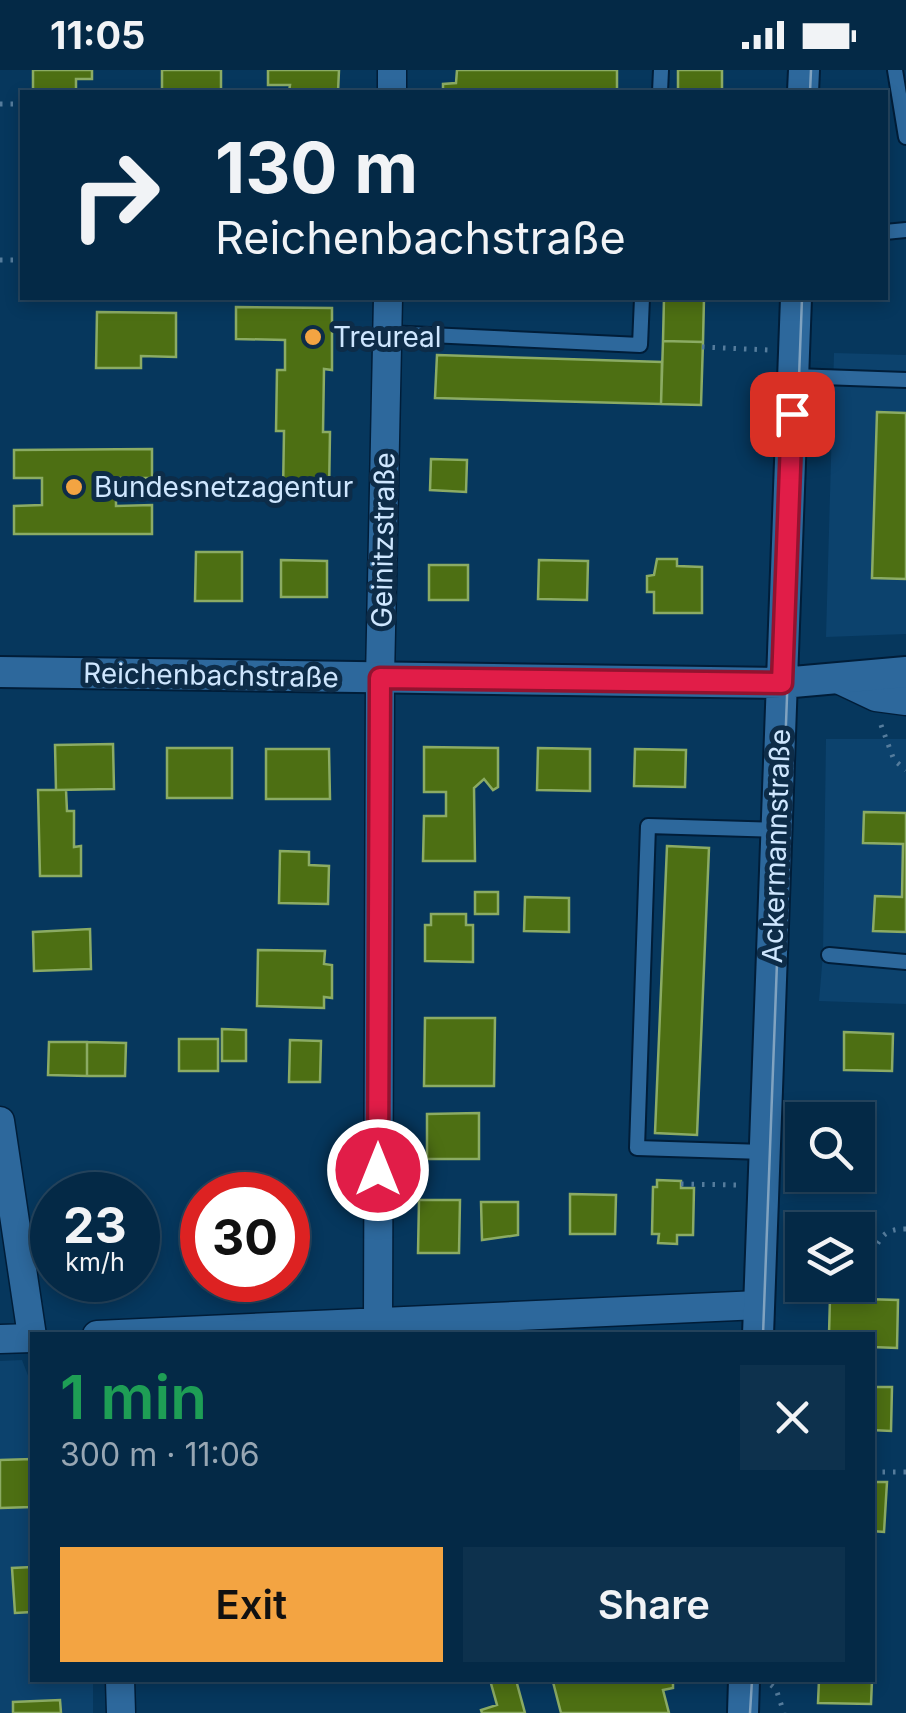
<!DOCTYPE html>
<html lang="en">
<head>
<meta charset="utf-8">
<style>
	body { margin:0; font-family:Inter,sans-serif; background:#0d314d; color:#f1f3f6; height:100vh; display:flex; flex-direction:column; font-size:38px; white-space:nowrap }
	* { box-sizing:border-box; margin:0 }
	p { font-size:32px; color:#97a6b3 }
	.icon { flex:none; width:55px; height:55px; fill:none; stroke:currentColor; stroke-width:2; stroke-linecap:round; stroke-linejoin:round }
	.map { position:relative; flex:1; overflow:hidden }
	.sheet { position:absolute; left:30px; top:1262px; width:845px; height:350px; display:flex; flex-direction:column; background:#042946; border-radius:0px; box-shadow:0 5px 15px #0003,0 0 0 2px #25455f }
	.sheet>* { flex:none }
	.hud { position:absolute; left:20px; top:20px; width:868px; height:210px; border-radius:0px; box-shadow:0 5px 15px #0003,0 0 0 2px #25455f; background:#042946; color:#f1f3f6; overflow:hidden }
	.controls { position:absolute; left:785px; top:1032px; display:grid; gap:20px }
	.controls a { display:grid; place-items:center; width:90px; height:90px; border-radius:0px; background:#042946; box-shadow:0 5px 15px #0003,0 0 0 2px #25455f; font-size:50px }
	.speed { position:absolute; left:30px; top:1102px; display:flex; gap:20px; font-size:50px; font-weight:700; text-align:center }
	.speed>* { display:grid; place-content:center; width:130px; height:130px; border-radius:50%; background:#042946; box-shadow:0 5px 15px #0003,0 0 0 2px #25455f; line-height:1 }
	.speed small { font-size:25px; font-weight:400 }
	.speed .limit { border:15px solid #d22; background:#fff; color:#111 }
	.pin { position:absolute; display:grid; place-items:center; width:85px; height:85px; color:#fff; margin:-42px; border-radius:20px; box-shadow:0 5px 15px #0006 }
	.me { position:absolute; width:110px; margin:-55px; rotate:0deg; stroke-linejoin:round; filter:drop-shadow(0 0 8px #0008) }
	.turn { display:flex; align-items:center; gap:35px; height:210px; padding:0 30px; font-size:45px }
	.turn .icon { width:130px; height:130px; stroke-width:2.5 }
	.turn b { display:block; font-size:70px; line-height:85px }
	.round { display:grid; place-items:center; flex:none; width:105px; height:105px; border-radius:0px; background:#0d314d }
	.overview { display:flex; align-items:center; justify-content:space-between; height:170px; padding:0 30px }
	h1 { font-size:60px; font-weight:600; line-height:75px; color:#1e9e55 }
	.button { display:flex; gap:20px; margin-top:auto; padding:20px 30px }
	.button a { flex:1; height:115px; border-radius:0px; background:#f3a442; color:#111; font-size:40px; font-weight:600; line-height:115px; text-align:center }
	.button a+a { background:#0d314d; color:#f1f3f6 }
	.status { display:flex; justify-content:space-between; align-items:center; height:70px; padding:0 50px; background:#042946; direction:ltr }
	.status svg { height:28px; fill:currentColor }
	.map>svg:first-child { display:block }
	.built { fill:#0c426d }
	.building { fill:#4d6f13; stroke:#8bab64; stroke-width:2.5 }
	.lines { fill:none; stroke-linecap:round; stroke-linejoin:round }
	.service-casing { stroke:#001d38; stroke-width:18 }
	.minor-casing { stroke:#001d38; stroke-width:31 }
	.tertiary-casing { stroke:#001d38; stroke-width:34 }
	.path { stroke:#557c9c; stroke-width:5; stroke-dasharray:2.5 8; stroke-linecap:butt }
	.service { stroke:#2d689c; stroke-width:14 }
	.minor { stroke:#2d689c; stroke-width:28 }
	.tertiary { stroke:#2d689c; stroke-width:30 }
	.tram { stroke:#81a3c0; stroke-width:2.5 }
	.route-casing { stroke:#92132f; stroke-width:25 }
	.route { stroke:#e11d48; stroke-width:18 }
	.poi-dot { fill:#f3a442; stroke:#0d2c48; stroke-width:4 }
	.labels { text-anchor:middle; stroke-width:10; stroke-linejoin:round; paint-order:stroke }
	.poi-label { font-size:28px; fill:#cee6fe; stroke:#0d2c48; text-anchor:start }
	.street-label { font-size:28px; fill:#cee6fe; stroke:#0d2c48 }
</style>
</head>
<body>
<div class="status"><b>11:05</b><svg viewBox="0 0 49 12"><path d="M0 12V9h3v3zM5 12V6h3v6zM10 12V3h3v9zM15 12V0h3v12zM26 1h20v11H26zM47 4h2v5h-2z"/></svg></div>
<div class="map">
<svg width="906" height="1643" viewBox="0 0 906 1643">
	<rect width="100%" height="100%" fill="#06375d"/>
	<path class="built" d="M834 283 906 285V564L826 567Z
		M826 669H906V934L819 931 823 884Z
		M22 1290 32 1316V1610H93V1643H0V1291Z"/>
	<path class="building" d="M33 0H92V9H76V22H33Z
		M162 0H221V22H162Z
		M268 0H339L338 22H289L290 15H268Z
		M457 0H617V22H443V14L456 13Z
		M678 0H722V22H678Z
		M664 228H704L703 272 663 271Z
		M236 237 332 238V300L324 299 323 362H330L329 424H283L284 361H276L277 300H285V270L236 269Z
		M97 242 176 243V287L141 286V298H96Z
		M663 271 703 272 701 335 661 334Z
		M437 285 662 292 661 334 435 328Z
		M877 342 906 343V509L872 508Z
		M152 379V408H116V436L152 435V464H14V436L42 435V408H14V380Z
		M431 389 467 390 466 422 430 420Z
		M196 482H242V531H195Z
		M657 489H677V496L702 497V543H654V522H647V506L654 505Z
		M281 490 327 491V527H281Z
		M539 490 588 491 587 530 538 529Z
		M429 495H468V530H429Z
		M113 674 114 719 56 720 55 675Z
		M424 677 498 678V717L493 720 484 709 474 718 475 791H423L424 746H446V722H424Z
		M167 678H232V728H167Z
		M538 678 590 679V721L537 720Z
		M266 679H329L330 729H266Z
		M635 679 686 680 685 717 634 716Z
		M38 720H66L67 741H74V777L81 776V806H40Z
		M864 742 906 743V862L873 861 875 826 902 827 903 774 863 773Z
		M667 776 709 778 697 1065 655 1063Z
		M280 781 309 782V795L329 796 328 834 279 833Z
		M475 822H498V844H475Z
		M525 827 569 828V862L524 861Z
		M431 844H466V855H473V892L425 891V855H431Z
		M90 859 91 899 34 901 33 862Z
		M258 880 325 881 324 894 332 895V928L324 927V938L257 936Z
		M425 948H495L494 1016H424Z
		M222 959 246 960V991H222Z
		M844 962 893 964 892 1001 844 1000Z
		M179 969H218V1001H179Z
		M290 970 321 971 320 1012H289Z
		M49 972H87V1006L48 1005Z
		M87 972 126 973 125 1006H87Z
		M479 1043V1089H427V1044Z
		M858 1050H872L871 1086H858Z
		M657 1110 681 1111V1118H694L693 1165H677V1174L658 1173 659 1164H652L653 1117H657Z
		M570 1124 616 1125 615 1164H570Z
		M419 1130H460L459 1183H418Z
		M481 1132H518V1165L482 1170Z
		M830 1228 898 1230 897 1278 872 1277V1265H829Z
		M872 1317H892L891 1361 872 1360Z
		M32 1389V1437L0 1438V1390Z
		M872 1412H887L884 1462 872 1461Z
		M32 1497V1542L15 1543 12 1498Z
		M490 1610H516L525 1643H482L481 1640 497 1635Z
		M562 1610H673V1618L663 1620 669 1643H561L553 1612Z
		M819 1610H872L871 1634 818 1633Z
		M60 1630 61 1643H13V1632Z"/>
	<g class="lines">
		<g class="service-casing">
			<path id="service" d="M895 0 906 67
				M660 22 661 0
				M885 162 906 160
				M387 263 640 275 642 228
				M794 306 906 310
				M829 885 906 892
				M764 1082 637 1078 648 756 777 760"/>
		</g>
		<g class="minor-casing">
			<path id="minor" d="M392 22V0
				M840 610 876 627 906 631
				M0 1051 32 1266
				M378 1252 380 608 388 228
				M97 1265 759 1235
				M0 1269 32 1268
				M120 1610 121 1643"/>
		</g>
		<g class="tertiary-casing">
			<path id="tertiary" d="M803 22 804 0
				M0 602 782 613 906 602
				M758 1265 796 228
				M743 1643 744 1610"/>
		</g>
		<path class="path" d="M0 34H22
			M0 190H22
			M702 277 769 280
			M881 655 894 690 906 700
			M681 1114 736 1115
			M873 1183C881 1165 886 1159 906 1159
			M872 1402H906
			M771 1615 776 1619 784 1643"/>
		<use href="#service" class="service"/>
		<use href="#minor" class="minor"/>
		<use href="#tertiary" class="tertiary"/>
		<path class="tram" d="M810 22 811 0
			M763 1265 802 228
			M750 1643 752 1610"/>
	</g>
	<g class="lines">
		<g class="route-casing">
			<path id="route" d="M378 1100 380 608 782 613 792 344"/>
		</g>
		<use href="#route" class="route"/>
	</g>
	<g class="poi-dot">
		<circle cx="313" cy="267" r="10"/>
		<circle cx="74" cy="417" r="10"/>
	</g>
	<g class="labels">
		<g class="poi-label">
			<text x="333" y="277">Treureal</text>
			<text x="94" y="427">Bundesnetzagentur</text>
		</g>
		<g class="street-label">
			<text transform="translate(383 470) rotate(-89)" y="10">Geinitzstraße</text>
			<text transform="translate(211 605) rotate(1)" y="10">Reichenbachstraße</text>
			<text transform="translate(776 776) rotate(-88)" y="10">Ackermannstraße</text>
		</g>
	</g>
</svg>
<div class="controls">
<a><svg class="icon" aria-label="search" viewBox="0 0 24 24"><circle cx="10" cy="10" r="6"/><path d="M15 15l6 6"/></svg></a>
<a><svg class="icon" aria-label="layers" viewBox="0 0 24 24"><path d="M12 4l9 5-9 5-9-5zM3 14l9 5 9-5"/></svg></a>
</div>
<div class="speed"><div>23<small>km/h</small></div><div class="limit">30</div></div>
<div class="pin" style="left:792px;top:344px;background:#d93025"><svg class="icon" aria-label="arrive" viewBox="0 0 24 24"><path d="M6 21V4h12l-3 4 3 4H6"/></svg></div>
<svg class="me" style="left:378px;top:1100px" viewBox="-20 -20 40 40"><circle r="17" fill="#e11d48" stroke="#fff" stroke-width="3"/><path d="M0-11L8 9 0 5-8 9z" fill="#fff"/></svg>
<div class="hud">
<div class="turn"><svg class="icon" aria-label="right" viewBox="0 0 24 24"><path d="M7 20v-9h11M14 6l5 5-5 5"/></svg><div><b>130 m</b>Reichenbachstraße</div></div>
</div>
<section class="sheet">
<div class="overview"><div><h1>1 min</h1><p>300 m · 11:06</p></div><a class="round"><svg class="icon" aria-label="close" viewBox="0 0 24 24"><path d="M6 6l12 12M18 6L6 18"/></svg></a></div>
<div class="button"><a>Exit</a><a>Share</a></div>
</section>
</div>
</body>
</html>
